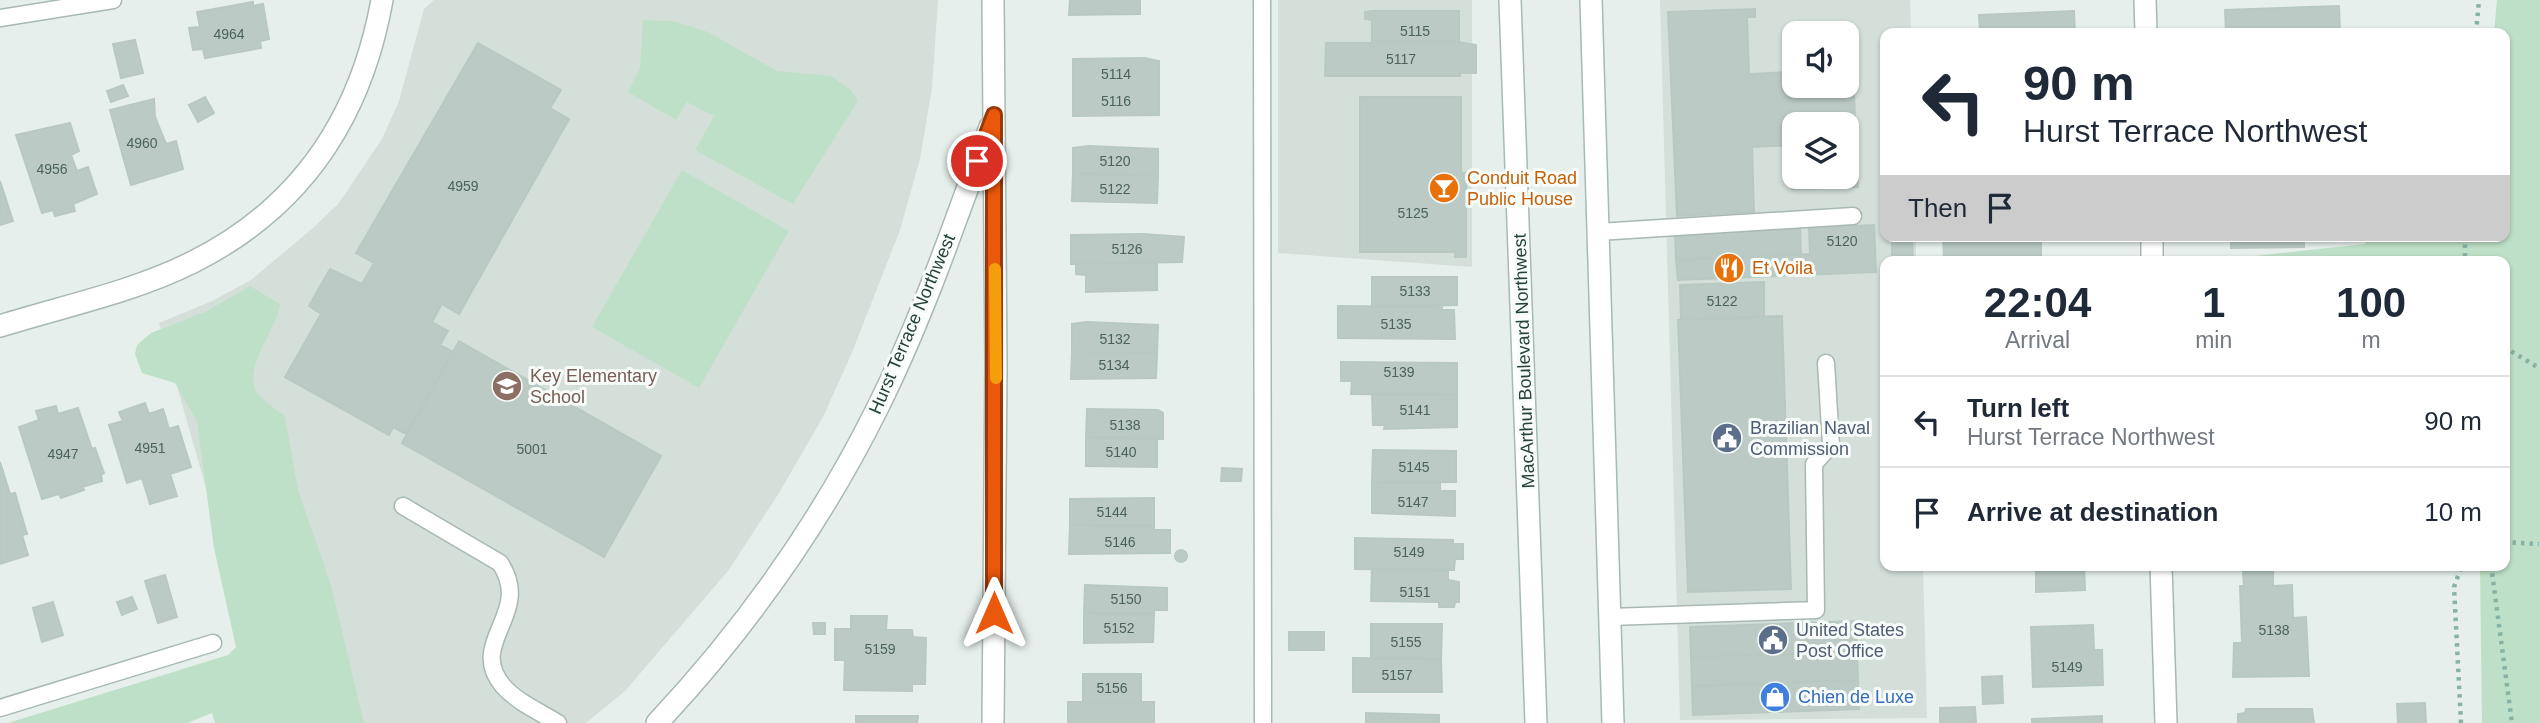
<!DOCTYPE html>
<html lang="en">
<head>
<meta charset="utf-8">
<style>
	body { margin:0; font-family:Arial,sans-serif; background:#f6f6f7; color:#1f2937; height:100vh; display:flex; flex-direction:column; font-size:26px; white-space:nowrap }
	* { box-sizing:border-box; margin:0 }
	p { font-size:23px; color:#747a83 }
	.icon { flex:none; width:38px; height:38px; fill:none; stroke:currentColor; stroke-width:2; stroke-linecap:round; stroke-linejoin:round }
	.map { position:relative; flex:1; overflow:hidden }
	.panel { position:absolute; left:1880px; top:256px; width:630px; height:315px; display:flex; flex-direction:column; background:#fff; border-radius:14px; box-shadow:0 2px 5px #0004 }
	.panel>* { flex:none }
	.hud { position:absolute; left:1880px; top:28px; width:630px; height:214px; border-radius:14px; box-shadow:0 2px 5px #0004; background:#fff; color:#1f2937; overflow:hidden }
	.buttons { position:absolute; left:1782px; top:21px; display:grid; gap:14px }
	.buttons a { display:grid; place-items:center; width:77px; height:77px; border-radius:14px; background:#fff; box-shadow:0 2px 5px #0004; font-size:35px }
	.pin { position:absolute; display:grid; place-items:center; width:60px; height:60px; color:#fff; margin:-30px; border:4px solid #fff; border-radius:50%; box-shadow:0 2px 7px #0007 }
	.me { position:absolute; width:77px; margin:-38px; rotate:0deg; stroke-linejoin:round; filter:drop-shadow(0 0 5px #0008) }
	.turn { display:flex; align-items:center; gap:24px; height:147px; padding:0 28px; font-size:32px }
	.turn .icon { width:91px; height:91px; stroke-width:2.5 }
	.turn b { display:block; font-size:49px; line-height:60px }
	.then { display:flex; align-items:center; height:66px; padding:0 28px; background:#0003; gap:14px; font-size:26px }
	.eta { display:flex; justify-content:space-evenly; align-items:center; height:119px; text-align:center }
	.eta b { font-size:42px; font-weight:700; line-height:49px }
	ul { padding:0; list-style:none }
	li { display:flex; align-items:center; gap:21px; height:91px; padding:0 28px; border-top:2px solid #e0e1e3 }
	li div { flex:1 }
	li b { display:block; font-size:26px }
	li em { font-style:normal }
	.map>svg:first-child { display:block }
	.built { fill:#d4dfda; fill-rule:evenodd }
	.green { fill:#bfe0c8 }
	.building { fill:#bbcac4; stroke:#b8c9c2; stroke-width:2; fill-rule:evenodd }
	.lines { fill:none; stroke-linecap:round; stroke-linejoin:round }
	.lane-casing { stroke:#a8b8b2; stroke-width:19 }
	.street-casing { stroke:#a8b8b2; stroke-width:24 }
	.secondary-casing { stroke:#a4bbb3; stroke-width:24 }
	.path { stroke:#86b3a5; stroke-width:4.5; stroke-dasharray:3.5 5; stroke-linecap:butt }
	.lane { stroke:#fff; stroke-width:16 }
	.street { stroke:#fff; stroke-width:21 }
	.secondary { stroke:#fff; stroke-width:21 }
	.route-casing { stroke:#983908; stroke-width:18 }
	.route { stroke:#ea580c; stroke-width:12 }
	.slow { stroke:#f59e0b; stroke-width:12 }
	.labels { text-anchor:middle; stroke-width:6; stroke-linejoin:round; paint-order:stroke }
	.number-label { font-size:14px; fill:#4a645c }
	.food-label { font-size:18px; fill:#c56008; stroke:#f7fbf9; text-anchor:start }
	.street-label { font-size:18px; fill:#24423a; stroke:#f7fbf9 }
	.education-label { font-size:18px; fill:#785e54; stroke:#f7fbf9; text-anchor:start }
	.service-label { font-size:18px; fill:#4e5e75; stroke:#f7fbf9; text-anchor:start }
	.shop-label { font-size:18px; fill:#366cbe; stroke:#f7fbf9; text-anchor:start }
</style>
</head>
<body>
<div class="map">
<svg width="2539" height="723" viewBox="0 0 2539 723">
	<rect width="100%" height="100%" fill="#e6efeb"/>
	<path class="built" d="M434 0H938L932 88 920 159 900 230 851 355 823 417 779 493 728 571 625 691 586 723H304L248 636 159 323 212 301 251 280 313 228 339 203 382 139 399 101 424 9Z
		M1278 0H1472V267L1278 253Z
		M1660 0H1910L1911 33H1885V236H1916V261H1885V565H1923L1927 718 1680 720ZM1794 33H1846V86H1794ZM1794 124H1846V177H1794Z"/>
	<path class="green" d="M2497 0H2539V723H2482L2480 565H2504V261H2208L2365 244V236H2504V33H2494Z
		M643 20 672 21 708 32 777 71 831 76 850 89 858 101 793 204 695 150 714 116 687 102 676 120 628 92 640 68Z
		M682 170 789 231 699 388 592 327Z
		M250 286 280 304C277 331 239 371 259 395 266 403 277 410 285 416L298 490 331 585 364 723H215L212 713 187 723H8L228 655 236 647 214 548 197 421 175 383 142 373 135 354 137 345 151 333 207 311Z"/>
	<path class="building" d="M1070 0H1140V14L1069 15Z
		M253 2V6L263 4 269 39 260 41 261 48 205 58 203 49 193 50 189 28 200 27 197 12Z
		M2339 6 2340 33H2226L2225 10Z
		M1755 9V17H1747L1749 74 1791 72 1786 26 1851 23 1858 187 1792 189 1790 166H1794V177H1846V124H1794V153L1793 145 1752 147 1754 212 1677 216 1668 12ZM1794 33H1846V86H1794Z
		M1459 11V42L1372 41V20L1365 19V12L1372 11Z
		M2074 11 2075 33H1980L1979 15Z
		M135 40 143 73 121 78 113 44Z
		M1459 42 1476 45V73H1460V76H1325L1326 43Z
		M478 43 561 90 550 108 569 119 459 314 442 304 432 322 448 331 440 345 453 352 406 434 393 427 389 435 285 377 321 314 309 306 330 269 362 284 374 263 356 253Z
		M1144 58 1159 61V88H1073V59Z
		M123 85 128 96 111 102 107 91Z
		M1073 88H1159V115L1073 116Z
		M205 97 214 113 198 122 189 105Z
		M1360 97H1461V173H1466V257H1455V252H1360Z
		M154 99 155 117 166 144 176 141 183 169 131 185 110 110Z
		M70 123 79 151 71 155 77 171 88 167 97 194 73 204 75 211 55 216 53 210 42 213 16 135Z
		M1089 146 1158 149V176L1073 173V148Z
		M1073 173 1158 176 1157 203 1072 201Z
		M0 181 13 221 0 225Z
		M1881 184H1885V223H1881Z
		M1874 225 1876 272 1678 280 1676 260 1810 254 1809 228Z
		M1800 227 1801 254 1676 260 1675 233Z
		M1143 234 1184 237 1182 262 1071 264V235Z
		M1943 236H2041V258L1944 261Z
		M2231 236H2304V247L2231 248Z
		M1892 241H1912L1913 259 1892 260Z
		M1076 264H1157V290L1086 292V275L1076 274Z
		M1372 277H1457V305L1372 307Z
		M1764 282V317L1681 320 1680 285Z
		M1338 306 1442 307V310H1454L1455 339 1338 338Z
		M1782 316 1791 589 1688 592 1678 320Z
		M1087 322 1158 325 1157 353 1072 352V324Z
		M459 341 661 456 604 557 402 443Z
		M1072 352 1157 353 1156 378 1071 379Z
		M1341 362 1457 363V395L1351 394 1352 381H1341Z
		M1372 394 1457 395V427L1384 429 1385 425H1373Z
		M145 403 149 414 163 409 169 429 178 426 191 467 170 474 177 496 150 504 142 478 127 483 109 425 123 421 119 412Z
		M56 406 58 414 78 408 92 449 95 448 104 473 101 475 102 481 82 487 84 490 61 498 59 494 42 499 19 427 39 420 36 411Z
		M1087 409 1158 410 1163 413V439L1086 437Z
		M1086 437 1157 439V467L1086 466Z
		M1373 450 1456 451V482L1372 483Z
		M0 462 10 494 15 493 27 534 22 535 28 555 0 564Z
		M1222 468 1242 469 1241 481H1221Z
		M1440 482V491H1455V516L1372 513V483Z
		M1154 498V526L1070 525V499Z
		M1070 525 1154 526V530H1170V553L1069 554Z
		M1355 538 1453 540V544H1463V559H1455L1454 570 1355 569Z
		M1175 556a6 6 0 1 1 12 0a6 6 0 1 1-12 0Z
		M2036 565H2084L2085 590 2036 592Z
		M1372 569 1448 571V580L1459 582V602H1455L1454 607H1439V602L1371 601Z
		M2273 571V586L2292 585 2293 618 2306 617 2309 676 2233 677 2234 643H2242L2240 586H2244L2243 572Z
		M165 575 177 617 158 623 145 581Z
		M1085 585 1167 588V610H1154V614L1084 613Z
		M132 597 137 609 122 615 117 602Z
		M53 602 63 635 42 642 33 608Z
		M1084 613 1154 614 1153 642 1084 643Z
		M851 616H887L886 630H912L913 637 926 638 925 684H912V691L844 690 845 660H835V629H851Z
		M1856 621 1857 652 1691 657 1690 627Z
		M813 623H825V634H814Z
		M1371 624H1442L1441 659H1371Z
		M2093 625 2094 650H2102L2103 685 2033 687 2031 627Z
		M1289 632H1324V650H1289Z
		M1853 652H1857L1858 680 1692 686 1691 657Z
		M1353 658 1441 659 1442 692H1353Z
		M1083 674H1141V702H1083Z
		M2002 676 2003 703 1983 704 1982 677Z
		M1858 680 1859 709 1693 715 1692 686Z
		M1068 702H1154V723H1068Z
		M2425 703 2426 723H2398L2397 704Z
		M1975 707 1976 723H1940V708Z
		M2246 709H2312L2314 723H2238V714L2245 713Z
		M1366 713 1439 715V723H1366Z
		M856 716H918L917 723H856Z
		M2102 716V723H2032V719Z"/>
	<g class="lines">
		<g class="lane-casing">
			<path id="lane" d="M1262 0 1263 723
				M0 18 113 0
				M1598 232 1853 216
				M403 506 500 563C534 614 466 642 503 686 517 702 540 712 558 723
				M1610 617 1816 610 1814 464 1831 445 1826 363
				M0 708 213 643"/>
		</g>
		<g class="street-casing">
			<path id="street" d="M2145 0 2146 33
				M2152 236V261
				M0 326C64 306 133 292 193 262 301 208 361 117 382 0
				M2161 565 2166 723
				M657 723C746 628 820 524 878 407 923 317 955 221 990 127
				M993 723 996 366 993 0"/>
		</g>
		<g class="secondary-casing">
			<path id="secondary" d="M1510 0 1536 723
				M1591 0 1613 723"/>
		</g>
		<path class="path" d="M2476 33 2479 0
			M2465 236V261
			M2504 347 2539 368
			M2504 542 2539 544
			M2491 565 2512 723
			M2461 723 2454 587 2462 565"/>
		<use href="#lane" class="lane"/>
		<use href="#street" class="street"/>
		<use href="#secondary" class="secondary"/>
	</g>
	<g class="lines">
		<g class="route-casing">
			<path id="route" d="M977 161 994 115V613"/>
		</g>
		<use href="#route" class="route"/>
		<path class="slow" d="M995 269 996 378"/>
	</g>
	<defs>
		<g id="bar-disc" transform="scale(1.575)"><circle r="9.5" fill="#e8710a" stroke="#f7fbf9"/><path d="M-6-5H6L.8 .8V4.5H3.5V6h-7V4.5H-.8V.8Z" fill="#fff"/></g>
		<g id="restaurant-disc" transform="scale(1.575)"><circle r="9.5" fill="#e8710a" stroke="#f7fbf9"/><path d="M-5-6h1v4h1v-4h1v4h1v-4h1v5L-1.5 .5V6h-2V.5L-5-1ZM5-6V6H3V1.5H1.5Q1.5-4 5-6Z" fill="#fff"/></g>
		<g id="school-disc" transform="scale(1.575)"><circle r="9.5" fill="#8d6e63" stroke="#f7fbf9"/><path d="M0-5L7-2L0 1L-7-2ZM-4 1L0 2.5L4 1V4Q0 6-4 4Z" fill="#fff"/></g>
		<g id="civic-disc" transform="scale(1.575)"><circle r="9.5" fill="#5c6f8a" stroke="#f7fbf9"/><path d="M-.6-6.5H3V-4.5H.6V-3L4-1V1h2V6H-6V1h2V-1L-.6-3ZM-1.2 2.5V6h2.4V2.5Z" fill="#fff"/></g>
		<g id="shop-disc" transform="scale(1.575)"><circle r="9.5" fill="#3f7fe0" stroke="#f7fbf9"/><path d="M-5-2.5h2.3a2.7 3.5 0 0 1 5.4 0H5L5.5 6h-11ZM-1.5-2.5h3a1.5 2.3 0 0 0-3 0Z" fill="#fff"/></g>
	</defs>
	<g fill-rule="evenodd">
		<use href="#bar-disc" x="1444" y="188"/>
		<use href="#restaurant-disc" x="1729" y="268"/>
		<use href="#school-disc" x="507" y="386"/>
		<use href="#civic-disc" x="1727" y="438"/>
		<use href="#civic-disc" x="1773" y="640"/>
		<use href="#shop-disc" x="1775" y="697"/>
	</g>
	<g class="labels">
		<g class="number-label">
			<text x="1415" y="36">5115</text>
			<text x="229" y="39">4964</text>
			<text x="1401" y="64">5117</text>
			<text x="1116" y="79">5114</text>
			<text x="1116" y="106">5116</text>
			<text x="142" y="148">4960</text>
			<text x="1115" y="166">5120</text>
			<text x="52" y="174">4956</text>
			<text x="463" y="191">4959</text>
			<text x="1115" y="194">5122</text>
			<text x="1413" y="218">5125</text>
			<text x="1842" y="246">5120</text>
			<text x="1127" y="254">5126</text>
			<text x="1415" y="296">5133</text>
			<text x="1722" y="306">5122</text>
			<text x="1396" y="329">5135</text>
			<text x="1115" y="344">5132</text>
			<text x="1114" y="370">5134</text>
			<text x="1399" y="377">5139</text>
			<text x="1415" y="415">5141</text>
			<text x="1125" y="430">5138</text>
			<text x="150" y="453">4951</text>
			<text x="532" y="454">5001</text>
			<text x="1121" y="457">5140</text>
			<text x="63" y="459">4947</text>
			<text x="1414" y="472">5145</text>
			<text x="1413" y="507">5147</text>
			<text x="1112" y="517">5144</text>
			<text x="1120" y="547">5146</text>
			<text x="1409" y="557">5149</text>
			<text x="1415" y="597">5151</text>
			<text x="1126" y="604">5150</text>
			<text x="1119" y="633">5152</text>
			<text x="2274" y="635">5138</text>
			<text x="1406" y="647">5155</text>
			<text x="880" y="654">5159</text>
			<text x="2067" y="672">5149</text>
			<text x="1397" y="680">5157</text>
			<text x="1112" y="693">5156</text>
		</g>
		<g class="food-label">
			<text x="1467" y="184">Conduit Road<tspan x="1467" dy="21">Public House</tspan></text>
			<text x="1752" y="274">Et Voila</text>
		</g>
		<g class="street-label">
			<text transform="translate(912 324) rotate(-67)" y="6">Hurst Terrace Northwest</text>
			<text transform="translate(1524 361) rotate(-92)" y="6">MacArthur Boulevard Northwest</text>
		</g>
		<g class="education-label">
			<text x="530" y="382">Key Elementary<tspan x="530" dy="21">School</tspan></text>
		</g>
		<g class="service-label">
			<text x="1750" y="434">Brazilian Naval<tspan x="1750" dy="21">Commission</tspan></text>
			<text x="1796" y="636">United States<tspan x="1796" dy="21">Post Office</tspan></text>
		</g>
		<g class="shop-label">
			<text x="1798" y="703">Chien de Luxe</text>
		</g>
	</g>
</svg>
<div class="buttons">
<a><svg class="icon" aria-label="sound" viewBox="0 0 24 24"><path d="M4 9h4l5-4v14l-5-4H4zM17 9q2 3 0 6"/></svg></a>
<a><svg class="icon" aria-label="layers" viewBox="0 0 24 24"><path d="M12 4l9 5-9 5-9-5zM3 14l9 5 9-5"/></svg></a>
</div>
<div class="pin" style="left:977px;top:161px;background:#d93025"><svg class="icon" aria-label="arrive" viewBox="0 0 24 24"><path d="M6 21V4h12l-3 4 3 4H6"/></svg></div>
<svg class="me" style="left:994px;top:613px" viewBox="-20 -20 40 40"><path d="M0-17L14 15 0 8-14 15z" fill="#ea580c" stroke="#fff" stroke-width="4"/></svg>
<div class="hud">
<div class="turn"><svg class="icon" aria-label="left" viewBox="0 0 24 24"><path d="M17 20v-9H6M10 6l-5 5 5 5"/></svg><div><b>90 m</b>Hurst Terrace Northwest</div></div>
<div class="then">Then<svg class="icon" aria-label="arrive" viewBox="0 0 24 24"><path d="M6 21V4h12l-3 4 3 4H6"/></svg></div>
</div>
<section class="panel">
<div class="eta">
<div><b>22:04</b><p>Arrival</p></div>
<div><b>1</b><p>min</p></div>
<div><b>100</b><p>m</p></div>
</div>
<ul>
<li><svg class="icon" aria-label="left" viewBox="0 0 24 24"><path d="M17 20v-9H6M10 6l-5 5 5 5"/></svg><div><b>Turn left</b><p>Hurst Terrace Northwest</p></div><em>90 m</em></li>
<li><svg class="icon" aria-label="arrive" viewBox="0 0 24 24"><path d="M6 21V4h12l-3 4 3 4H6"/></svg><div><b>Arrive at destination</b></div><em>10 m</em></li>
</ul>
</section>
</div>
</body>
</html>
